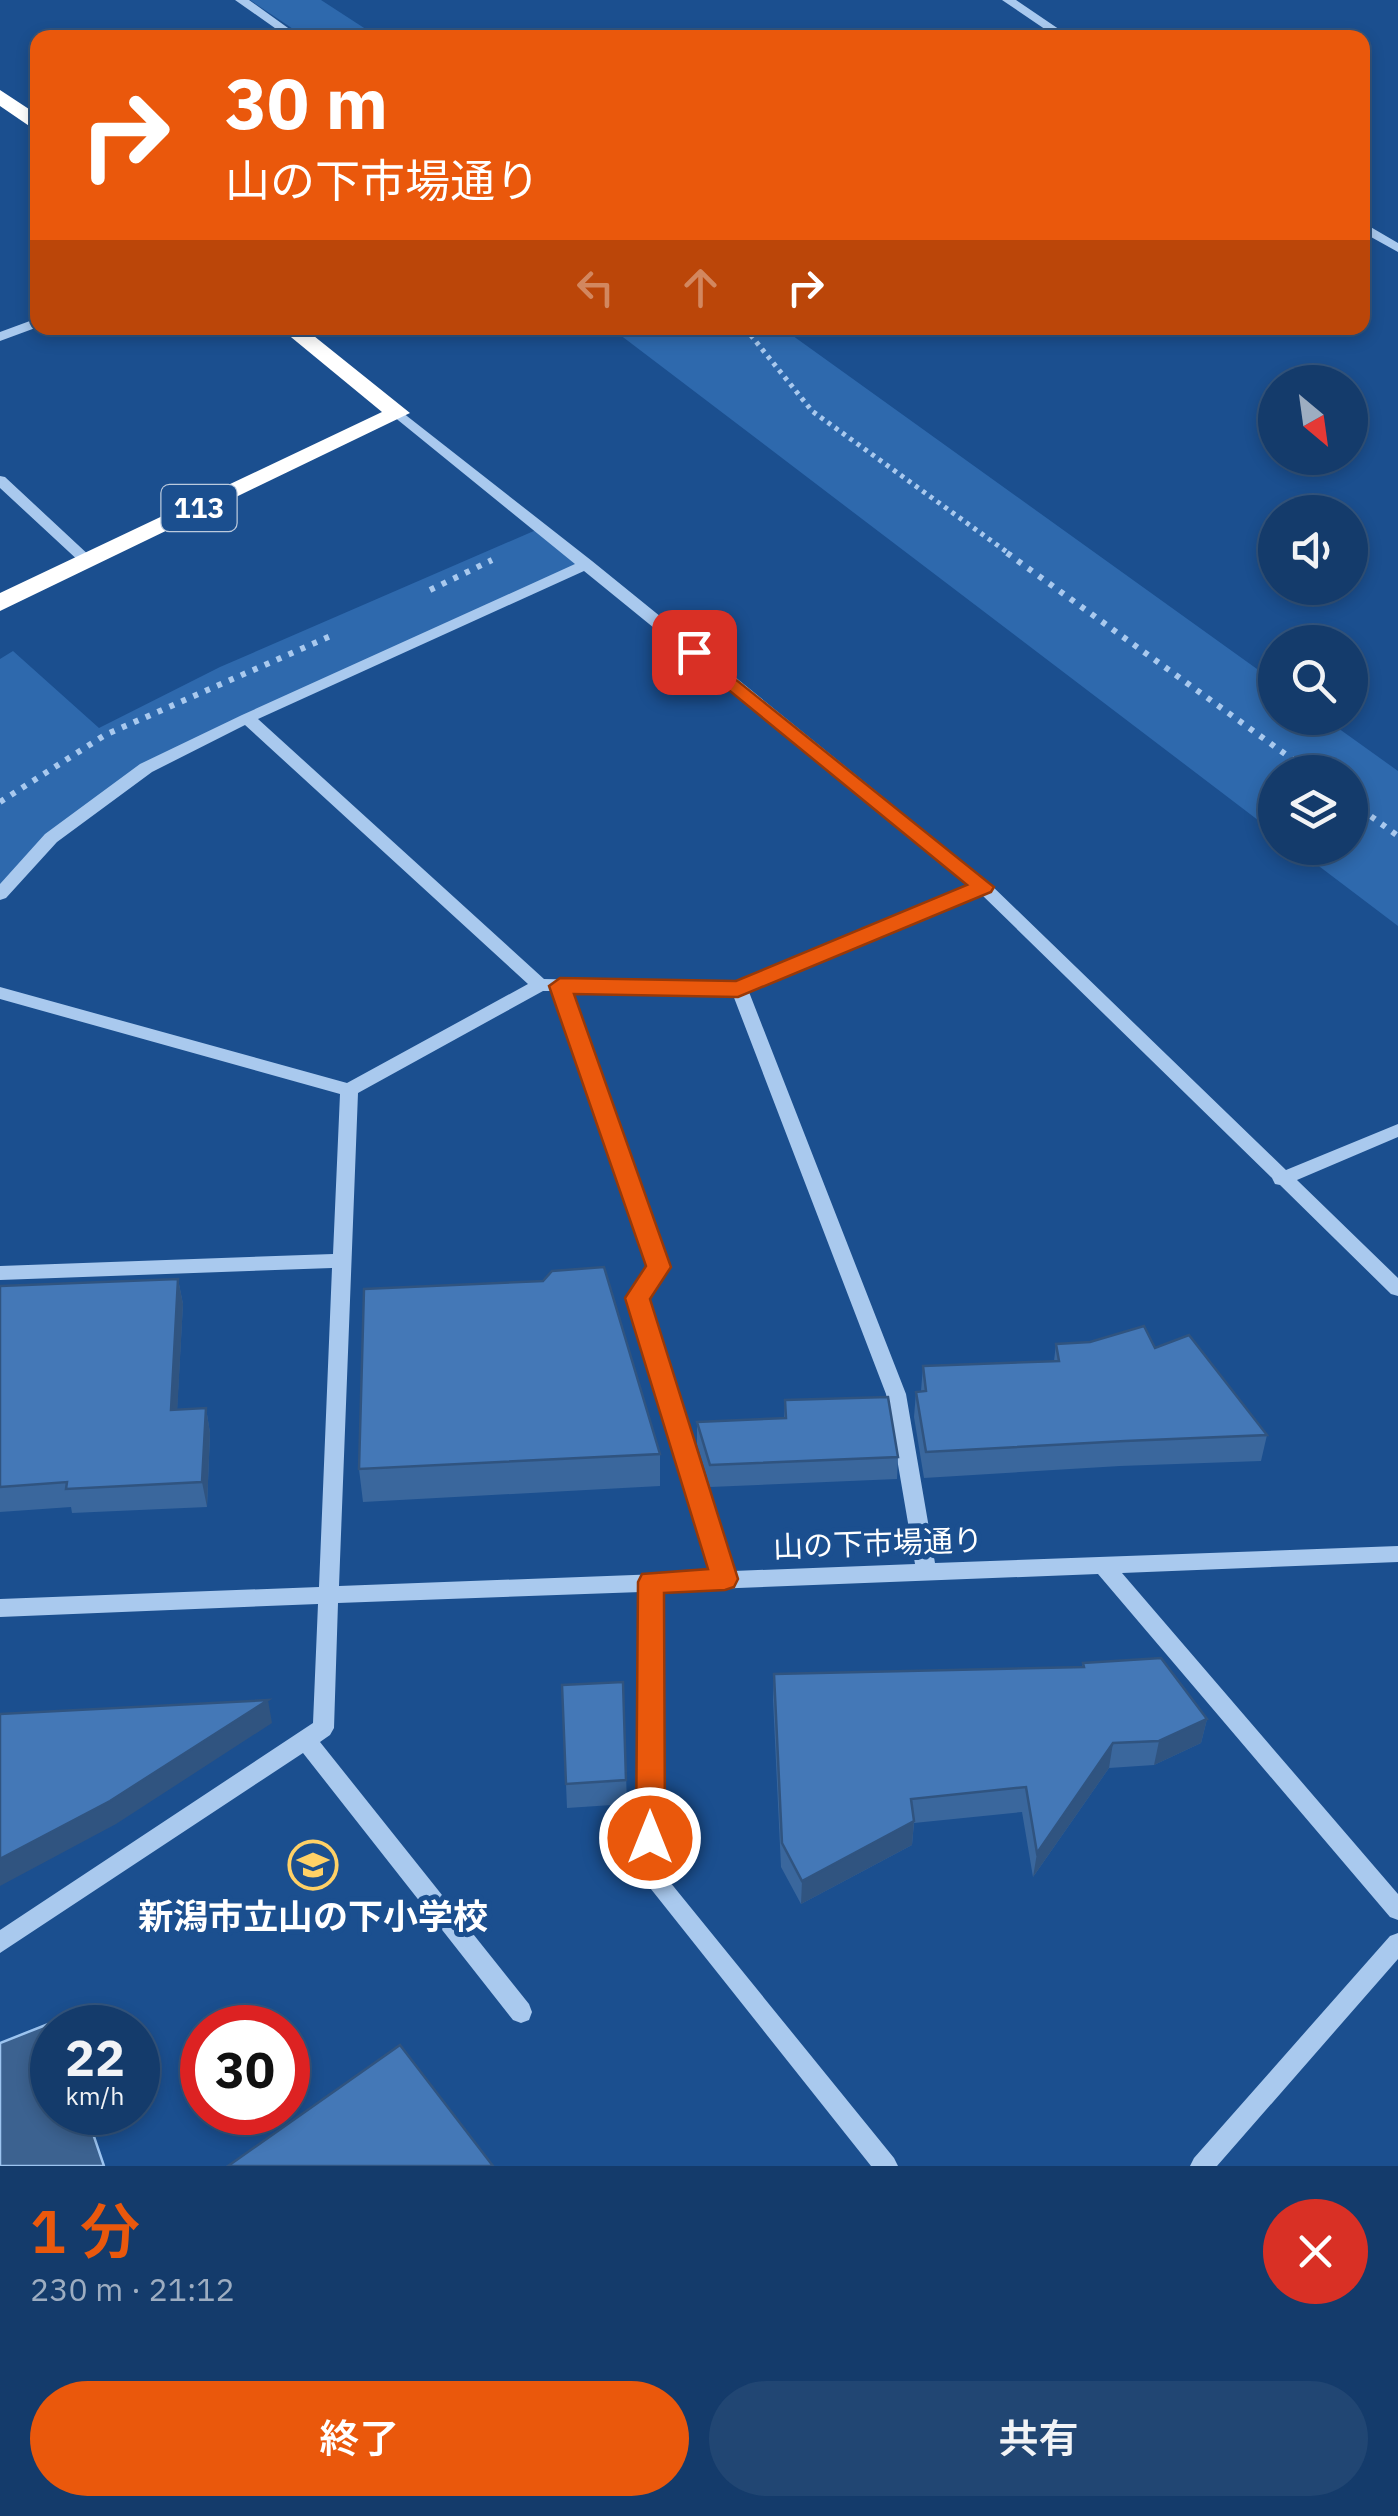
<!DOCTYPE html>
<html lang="ja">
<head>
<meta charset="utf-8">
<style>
	body { margin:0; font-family:"IBM Plex Sans","Noto Sans JP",sans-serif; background:#214673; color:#f1f3f6; height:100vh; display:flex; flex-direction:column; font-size:38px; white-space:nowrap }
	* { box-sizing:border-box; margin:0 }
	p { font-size:32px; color:#9dadc1 }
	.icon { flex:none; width:55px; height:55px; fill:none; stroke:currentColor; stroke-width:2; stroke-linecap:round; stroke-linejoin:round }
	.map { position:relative; height:2166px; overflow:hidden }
	.drawer { display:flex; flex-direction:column; background:#143b6b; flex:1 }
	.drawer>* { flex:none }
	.top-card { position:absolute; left:30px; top:30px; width:1340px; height:305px; border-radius:20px; box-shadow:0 5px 15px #0003,0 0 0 2px #33557e; background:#ea580c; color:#fff; overflow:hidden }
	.needle { width:65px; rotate:151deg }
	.fabs { position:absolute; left:1258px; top:365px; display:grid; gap:20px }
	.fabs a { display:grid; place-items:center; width:110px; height:110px; border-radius:50%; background:#143b6b; box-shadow:0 5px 15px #0003,0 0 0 2px #33557e; font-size:50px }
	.speed { position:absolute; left:30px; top:2005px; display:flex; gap:20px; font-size:50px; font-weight:700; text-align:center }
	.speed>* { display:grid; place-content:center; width:130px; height:130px; border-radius:50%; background:#143b6b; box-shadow:0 5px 15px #0003,0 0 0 2px #33557e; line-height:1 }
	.speed small { font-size:25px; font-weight:400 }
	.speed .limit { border:15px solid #d22; background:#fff; color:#111 }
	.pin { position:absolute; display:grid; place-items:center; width:85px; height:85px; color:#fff; margin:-42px; border-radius:20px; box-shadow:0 5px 15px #0006 }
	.me { position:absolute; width:110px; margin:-55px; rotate:0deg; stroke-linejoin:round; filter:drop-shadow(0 0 8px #0008) }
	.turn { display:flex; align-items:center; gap:35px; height:210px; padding:0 30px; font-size:45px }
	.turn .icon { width:130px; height:130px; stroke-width:2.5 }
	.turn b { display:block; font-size:70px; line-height:85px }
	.lanes { display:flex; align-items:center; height:95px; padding:0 30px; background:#0003; justify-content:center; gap:50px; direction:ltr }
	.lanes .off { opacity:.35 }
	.round { display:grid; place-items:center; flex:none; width:105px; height:105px; border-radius:52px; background:#214673 }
	.head { display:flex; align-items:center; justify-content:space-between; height:170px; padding:0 30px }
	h1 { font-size:60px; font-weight:600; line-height:75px; color:#ea580c }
	.primary-button { display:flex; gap:20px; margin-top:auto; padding:20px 30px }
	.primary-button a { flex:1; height:115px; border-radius:60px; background:#ea580c; color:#fff; font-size:40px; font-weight:600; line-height:115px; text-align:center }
	.primary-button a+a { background:#214673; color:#f1f3f6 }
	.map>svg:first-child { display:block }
	.green { fill:#2e69ad }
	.water { fill:#3c6290; stroke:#9cc4f0; stroke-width:2.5 }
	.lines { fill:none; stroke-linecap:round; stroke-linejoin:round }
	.path-far1 { stroke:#a9c9ee; stroke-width:5; stroke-dasharray:4 5; stroke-linecap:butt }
	.path { stroke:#a9c9ee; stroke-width:6; stroke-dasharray:5 8; stroke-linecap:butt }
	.minor { fill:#a9c9ee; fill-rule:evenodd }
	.highway { fill:#fff; fill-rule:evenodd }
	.wall { fill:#3a679d }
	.shaded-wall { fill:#305480 }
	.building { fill:#4478b7; stroke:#305480; stroke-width:2.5 }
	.route { fill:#ea580c; stroke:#983908; stroke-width:2.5 }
	.labels { text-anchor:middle; stroke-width:10; stroke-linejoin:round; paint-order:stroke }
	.shield { fill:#1b4f8f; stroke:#bbcadd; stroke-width:2.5 }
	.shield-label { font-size:28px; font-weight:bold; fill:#fff }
	.street-label { font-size:30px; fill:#fff; stroke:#1b4f8f }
	.near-poi-label { font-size:35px; font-weight:bold; fill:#fff; stroke:#1b4f8f }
</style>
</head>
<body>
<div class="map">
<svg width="1398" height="2166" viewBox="0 0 1398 2166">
	<rect width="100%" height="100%" fill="#1b4f8f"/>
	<path class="green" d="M250 0H321L378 37H305Z
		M611 328H782L1275 682V718H1324L1398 771V926L1295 848H1350V772H1275V833Z
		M543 527 587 564 146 768 51 838 0 894V659L13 651 99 728 220 667Z"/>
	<path class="water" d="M56 2021 58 2027 52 2028V2112L86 2113 104 2166H0V2043Z"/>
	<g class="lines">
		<path class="path-far1" d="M745 328 812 411 1011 555"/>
		<path class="path" d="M1007 553 1310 772
			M430 590 492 560
			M1350 801 1398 836
			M0 802 105 735 333 635"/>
		<path class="minor" d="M235 0H249L302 38H289Z
			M1002 0H1016L1072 38H1058Z
			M1362 222 1398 243V252L1362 232Z
			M38 318V327L0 341V332Z
			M398 409 592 561 989 883 1286 1170 1398 1124V1137L1297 1180 1398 1278V1296L1391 1294 1280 1185 1275 1184 1272 1178 981 894 749 992 906 1394 935 1563 1398 1546V1562L1122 1573 1398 1894V1920L1390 1917 1098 1574 661 1591V1871L894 2158 898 2166H871L639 1874 641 1592 338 1603 334 1728 330 1735 320 1742 529 2004 532 2012 529 2020 521 2023 513 2020 303 1753 0 1953V1930L313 1723 318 1604 0 1617V1599L319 1587 332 1268 0 1280V1266L333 1254 340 1094 0 999V987L347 1083 528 984 245 725 152 772 57 842 6 898 0 900V884L45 834 140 764 242 715 575 564 393 416V410ZM584 571 971 886 737 983 544 979 258 719ZM543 991H553L649 1266 628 1298 713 1572 339 1586 358 1093ZM570 992 733 995 886 1394 915 1564 733 1571 647 1299 668 1267Z
			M0 476 5 477 92 558V564H82L0 488Z
			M1398 1933V1959L1217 2166H1190L1194 2158 1390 1936Z"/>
		<path class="highway" d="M0 90 38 115V132L0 106Z
			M280 328H304L410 413 0 611V593L382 412Z"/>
	</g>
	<path class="wall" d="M178 1279 183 1304 177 1410 206 1408 210 1433 207 1507 72 1513 71 1507 0 1512V1286Z
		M1056 1344 1155 1348 1267 1435 1261 1461 1120 1466 924 1478 914 1417 916 1392 921 1391 923 1366 1054 1361Z
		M785 1400 898 1457 897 1479 710 1487 697 1444V1422L784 1418Z
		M660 1454V1486L363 1502 359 1469Z
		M1083 1663 1207 1719 1201 1743 1154 1765 1109 1768 1033 1877 1022 1812 914 1823 912 1845 801 1904 781 1867 773 1699 774 1674 1082 1667Z
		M623 1682 627 1804 567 1808 566 1784Z"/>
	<path class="shaded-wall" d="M178 1279 183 1304 176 1434 171 1410Z
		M206 1408 210 1433 207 1507 202 1482Z
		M268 1700 272 1723 116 1824 0 1886V1859Z
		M1207 1719 1201 1743 1154 1765 1159 1741Z
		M1113 1743 1109 1768 1033 1877 1037 1853Z
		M914 1821 912 1845 801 1904 802 1881Z"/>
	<path class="building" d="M604 1267 660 1454 359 1469 364 1289 543 1281 552 1271Z
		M178 1279 171 1410 206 1408 202 1482 66 1489 67 1482 0 1487V1286Z
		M1144 1326 1155 1348 1189 1335 1267 1435 1125 1441 926 1452 916 1392 926 1391 923 1366 1059 1361 1056 1344 1090 1342Z
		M888 1397 898 1457 710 1465 697 1422 786 1418 785 1400Z
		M1161 1658 1207 1719 1159 1741 1113 1743 1037 1853 1026 1787 911 1799 914 1821 802 1881 782 1843 774 1674 1084 1667 1083 1663Z
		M623 1682 626 1780 566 1784 562 1685Z
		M268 1700 110 1801 0 1859V1714Z
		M400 2045 493 2166H228Z"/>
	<path class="route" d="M694 646 994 887 991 892 738 997 574 994 671 1267 650 1299 738 1579 734 1587 725 1590 664 1593 665 1838 661 1847 650 1850 640 1847 636 1838 638 1582 642 1574 708 1569 625 1298 646 1266 549 986 560 978 736 981 967 885 687 656 684 652Z"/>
	<defs>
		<g id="school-ring" transform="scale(2.5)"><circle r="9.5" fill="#1b4f8f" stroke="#ffd166" stroke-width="1.5"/><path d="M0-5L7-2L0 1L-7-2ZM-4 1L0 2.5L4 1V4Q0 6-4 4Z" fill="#ffd166"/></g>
	</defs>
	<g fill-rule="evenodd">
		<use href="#school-ring" x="313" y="1865"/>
	</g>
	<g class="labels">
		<rect class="shield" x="161.5" y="485" width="75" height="46" rx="8"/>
		<g class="shield-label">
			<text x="199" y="518">113</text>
		</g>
		<g class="street-label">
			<text transform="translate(878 1544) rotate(-2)" y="10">山の下市場通り</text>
		</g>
		<g class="near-poi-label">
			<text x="313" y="1929">新潟市立山の下小学校</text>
		</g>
	</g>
</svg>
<div class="fabs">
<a><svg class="needle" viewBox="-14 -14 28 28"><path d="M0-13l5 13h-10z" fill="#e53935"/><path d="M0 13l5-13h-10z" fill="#9dadc1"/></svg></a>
<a><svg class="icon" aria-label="sound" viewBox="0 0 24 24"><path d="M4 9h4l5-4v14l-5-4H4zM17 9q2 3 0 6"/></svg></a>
<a><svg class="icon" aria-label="search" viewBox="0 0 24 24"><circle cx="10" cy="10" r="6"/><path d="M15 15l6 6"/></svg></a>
<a><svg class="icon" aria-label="layers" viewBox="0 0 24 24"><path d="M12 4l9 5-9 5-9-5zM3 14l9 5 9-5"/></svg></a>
</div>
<div class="speed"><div>22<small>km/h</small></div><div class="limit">30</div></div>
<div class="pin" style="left:694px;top:652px;background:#d93025"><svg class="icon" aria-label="arrive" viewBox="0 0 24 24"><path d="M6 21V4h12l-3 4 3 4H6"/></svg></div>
<svg class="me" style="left:650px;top:1838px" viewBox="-20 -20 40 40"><circle r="17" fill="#ea580c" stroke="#fff" stroke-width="3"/><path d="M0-11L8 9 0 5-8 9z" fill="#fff"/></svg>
<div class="top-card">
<div class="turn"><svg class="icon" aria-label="right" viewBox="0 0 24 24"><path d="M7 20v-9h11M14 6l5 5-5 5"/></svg><div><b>30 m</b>山の下市場通り</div></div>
<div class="lanes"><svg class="icon off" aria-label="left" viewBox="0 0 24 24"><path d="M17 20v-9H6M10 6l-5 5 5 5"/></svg><svg class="icon off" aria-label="ahead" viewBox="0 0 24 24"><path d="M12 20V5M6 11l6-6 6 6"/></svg><svg class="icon" aria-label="right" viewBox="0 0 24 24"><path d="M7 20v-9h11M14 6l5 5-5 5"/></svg></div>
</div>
</div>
<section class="drawer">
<div class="head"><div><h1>1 分</h1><p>230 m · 21:12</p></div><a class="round" style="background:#d93025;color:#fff"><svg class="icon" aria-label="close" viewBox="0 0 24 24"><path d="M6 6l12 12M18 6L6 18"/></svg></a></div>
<div class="primary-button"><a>終了</a><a>共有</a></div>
</section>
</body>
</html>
